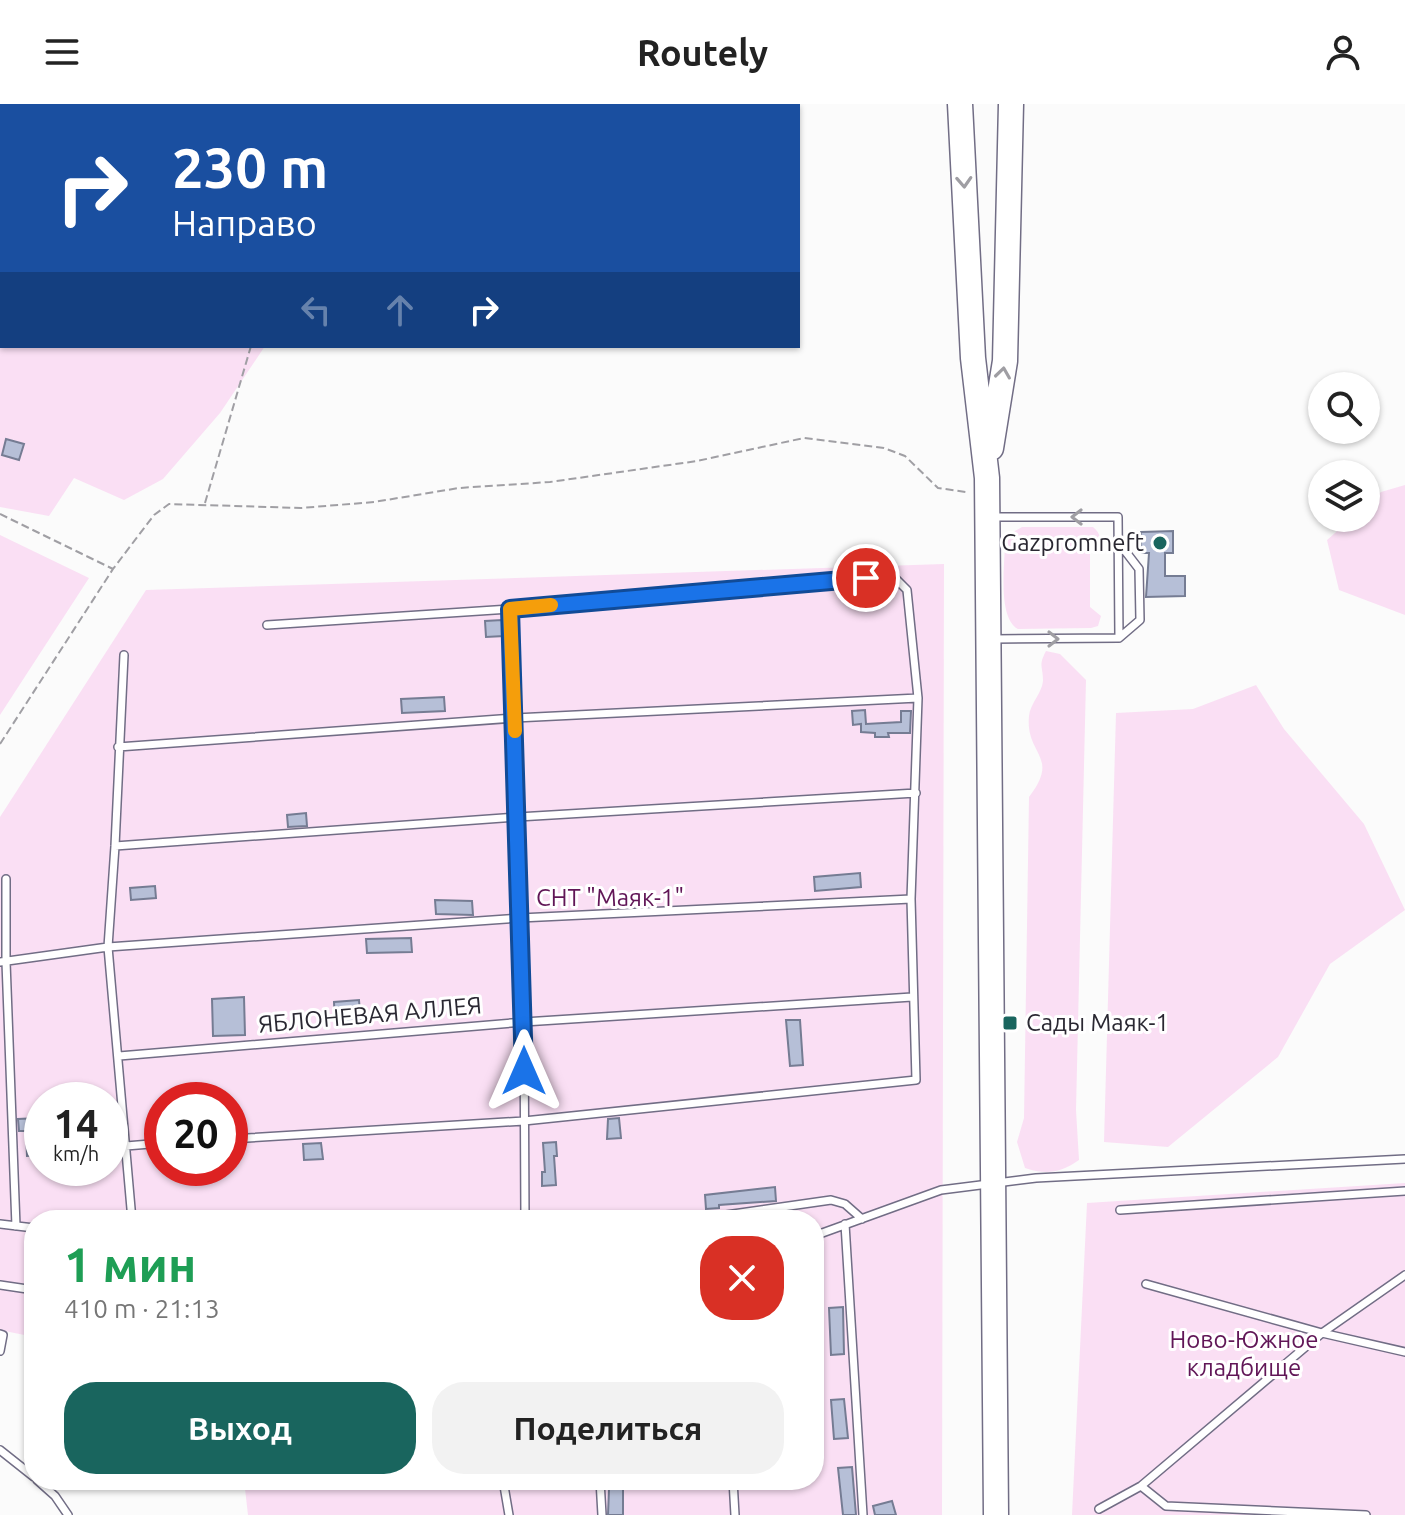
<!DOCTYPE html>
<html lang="ru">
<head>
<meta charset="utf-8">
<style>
	body { margin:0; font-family:Ubuntu,sans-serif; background:#f2f2f2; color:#222; height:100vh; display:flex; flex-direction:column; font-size:30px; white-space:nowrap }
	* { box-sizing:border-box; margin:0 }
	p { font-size:26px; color:#767676 }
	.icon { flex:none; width:44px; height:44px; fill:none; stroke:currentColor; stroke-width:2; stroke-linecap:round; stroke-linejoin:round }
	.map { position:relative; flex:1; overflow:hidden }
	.drawer { position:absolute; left:24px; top:1106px; width:800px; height:280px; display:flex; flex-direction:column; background:#fff; border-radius:32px; box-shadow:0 2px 6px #0004 }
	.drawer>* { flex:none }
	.hud { position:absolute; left:0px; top:0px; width:800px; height:244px; box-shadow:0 2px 6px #0004; background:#1a4fa0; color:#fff; overflow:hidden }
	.buttons { position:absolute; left:1308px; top:268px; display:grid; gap:16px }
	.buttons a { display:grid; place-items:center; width:72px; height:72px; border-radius:50%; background:#fff; box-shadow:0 2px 6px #0004; font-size:40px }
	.speed { position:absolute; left:24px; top:978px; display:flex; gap:16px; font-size:40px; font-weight:700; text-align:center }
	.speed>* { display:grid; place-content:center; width:104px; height:104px; border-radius:50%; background:#fff; box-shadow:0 2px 6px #0004; line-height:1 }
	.speed small { font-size:20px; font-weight:400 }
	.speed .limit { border:12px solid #d22; background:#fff; color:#111 }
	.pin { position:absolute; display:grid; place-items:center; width:68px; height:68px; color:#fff; margin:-34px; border:4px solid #fff; border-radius:50%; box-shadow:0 2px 8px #0007 }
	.me { position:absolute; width:88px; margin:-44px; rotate:0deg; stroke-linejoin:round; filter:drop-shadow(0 0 6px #0008) }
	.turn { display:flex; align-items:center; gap:28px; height:168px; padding:0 40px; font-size:36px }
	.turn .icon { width:104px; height:104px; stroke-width:2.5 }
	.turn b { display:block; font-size:56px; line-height:68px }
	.lanes { display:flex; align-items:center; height:76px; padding:0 40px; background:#0003; justify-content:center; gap:40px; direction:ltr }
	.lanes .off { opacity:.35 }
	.round { display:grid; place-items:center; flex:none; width:84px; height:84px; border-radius:32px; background:#f2f2f2 }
	.summary { display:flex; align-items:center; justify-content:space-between; height:136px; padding:0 40px }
	h1 { font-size:48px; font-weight:600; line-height:60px; color:#1e9e55 }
	.button { display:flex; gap:16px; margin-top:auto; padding:16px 40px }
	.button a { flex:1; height:92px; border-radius:32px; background:#19655e; color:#fff; font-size:32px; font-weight:600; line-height:92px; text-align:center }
	.button a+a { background:#f2f2f2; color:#222 }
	header { display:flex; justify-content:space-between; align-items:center; height:104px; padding:0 40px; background:#fff; font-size:36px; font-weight:600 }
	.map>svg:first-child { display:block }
	.green { fill:#fadff4; fill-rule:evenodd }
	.building { fill:#b6bfd7; stroke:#757c93; stroke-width:2 }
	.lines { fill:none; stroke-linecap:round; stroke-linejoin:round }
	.service-casing { stroke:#716d85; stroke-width:10 }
	.trunk-casing { stroke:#716d85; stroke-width:27 }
	.path { stroke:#a09fa4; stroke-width:2; stroke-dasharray:8 4; stroke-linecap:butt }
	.service { stroke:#fff; stroke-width:7 }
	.trunk { stroke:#fff; stroke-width:24 }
	.oneway { stroke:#9f9ea3 }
	.route-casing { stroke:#114b97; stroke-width:20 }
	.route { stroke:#1a73e8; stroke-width:14 }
	.slow { stroke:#f59e0b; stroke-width:14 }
	.poi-dot { fill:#19655e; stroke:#fff; stroke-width:3 }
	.labels { text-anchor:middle; stroke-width:6; stroke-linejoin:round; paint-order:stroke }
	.poi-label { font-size:24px; fill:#2a2832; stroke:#fff; text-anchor:end }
	.park-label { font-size:24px; fill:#611657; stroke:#fff }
	.street-label { font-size:24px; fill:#2a2832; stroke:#fff }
</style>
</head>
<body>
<header><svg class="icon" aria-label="menu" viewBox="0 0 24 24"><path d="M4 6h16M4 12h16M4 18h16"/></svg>Routely<svg class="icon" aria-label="person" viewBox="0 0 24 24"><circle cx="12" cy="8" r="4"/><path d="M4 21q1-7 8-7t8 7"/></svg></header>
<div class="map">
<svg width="1405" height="1411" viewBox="0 0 1405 1411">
	<rect width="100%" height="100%" fill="#fbfbfb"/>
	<path class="green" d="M0 0 177 2H2V242H265L220 309 163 375 124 396 74 374 49 412 0 403Z
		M1405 381V511L1339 486 1327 436 1352 414H1366V402L1381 388Z
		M1022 423H1093C1103 431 1101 439 1090 445V503L1101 512 1098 522 1091 524 1018 525C997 513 1005 460 1005 437L1008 431Z
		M0 431 89 474 0 611Z
		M944 460 942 1411H248L244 1376H814V1116H34V1233L0 1226V713L146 486ZM42 996H110V1064H42ZM162 996H230V1064H162Z
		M1046 547 1060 550 1086 576 1076 1006 1079 1056C1061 1069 1046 1071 1025 1064L1017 1038 1024 1014 1029 693C1061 652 1025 651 1029 612 1030 600 1042 589 1043 577 1043 562 1038 562 1046 547Z
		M1256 581 1284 625 1364 720 1405 806 1330 860 1278 953 1168 1043 1104 1038 1116 609 1193 605Z
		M1405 1079V1411H1072L1087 1099Z"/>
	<path class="building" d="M6 335 24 340 19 356 2 351Z
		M1173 427V449H1165V472H1185V492L1146 493 1149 449H1141V428Z
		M502 516 504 532 486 533 485 517Z
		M444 593 445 607 402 609 401 595Z
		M865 606 866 620 901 618V607H911L910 629H888L889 633H875V629L861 628V620L853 621 852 607Z
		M306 709 307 722 288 723 287 711Z
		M860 769 861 783 815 787 814 773Z
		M155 782 156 794 131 796 130 784Z
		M435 796 472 797 473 811 436 810Z
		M411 834 412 848 367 849 366 835Z
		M244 893 245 931 213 932 212 895Z
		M359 896 361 921 335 922 334 898Z
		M786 916H800L803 961 790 962Z
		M39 1014 41 1051 27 1052 26 1027H19L18 1015Z
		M619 1014 621 1034 607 1035 608 1015Z
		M556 1038 557 1052H554L556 1081 542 1082V1068H545L543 1039Z
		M321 1039 323 1055 304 1056 303 1040Z
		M775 1083 776 1097 719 1101V1104L706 1105 705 1091Z
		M843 1203 844 1250 831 1251 829 1204Z
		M844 1295 848 1334 834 1335 831 1296Z
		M852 1363 856 1411H843L838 1364Z
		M609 1385H623V1411H608Z
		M892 1397 896 1411H875L873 1402Z"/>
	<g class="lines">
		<g class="service-casing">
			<path id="service" d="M993 413H1118L1119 534
				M510 505 524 918 525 1116
				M994 535 1119 534 1140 516 1139 465 1119 439
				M124 551 115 742 108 843 132 1116
				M118 643 515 614 918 594
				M115 742 518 713 916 689
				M6 775V858L16 1122
				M0 858 108 843 520 814 911 795
				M119 952 524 918 912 893
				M230 1035 524 1017 916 976 911 795 918 594 907 486 896 475 866 474 510 505 267 521
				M126 1042 162 1039
				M1120 1106 1405 1087
				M691 1116 831 1096 845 1100 862 1115
				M0 1120 34 1124
				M845 1120 863 1411
				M814 1132 941 1086 1036 1074 1405 1055
				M1146 1180 1322 1229 1405 1248
				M0 1181 34 1186
				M0 1230 3 1231 0 1247
				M0 1346 34 1373
				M37 1376 55 1392 68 1411
				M503 1376 509 1411
				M600 1376 602 1411
				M733 1376 735 1411
				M1141 1382 1166 1402 1366 1411
				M1099 1405 1141 1382 1322 1229 1405 1171"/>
		</g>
		<g class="trunk-casing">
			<path id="trunk" d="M960 0 973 254 987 374 996 1411
				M991 344 1005 257 1011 0"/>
		</g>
		<path class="path" d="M264 0 265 2
			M205 399 251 242
			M0 410 113 465
			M0 640 113 465 154 411 169 400 301 404 374 398 459 384 550 378 697 357 804 334 884 344 905 352 938 384 966 388"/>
		<use href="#service" class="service"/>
		<use href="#trunk" class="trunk"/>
	</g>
	<defs><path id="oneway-chevron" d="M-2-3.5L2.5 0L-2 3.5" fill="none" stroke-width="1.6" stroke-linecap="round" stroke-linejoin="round" transform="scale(2)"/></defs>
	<g class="oneway">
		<use href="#oneway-chevron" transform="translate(964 78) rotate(87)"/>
		<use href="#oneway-chevron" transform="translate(1003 269) rotate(-82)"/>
		<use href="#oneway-chevron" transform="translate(1077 413) rotate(180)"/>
		<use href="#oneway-chevron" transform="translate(1053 535)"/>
	</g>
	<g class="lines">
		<g class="route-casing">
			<path id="route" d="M524 967 510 505 866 474"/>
		</g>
		<use href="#route" class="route"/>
		<path class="slow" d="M515 627 510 505 551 501"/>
	</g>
	<g class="poi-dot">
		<circle cx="1160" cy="439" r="8"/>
		<rect x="1002" y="911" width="16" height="16" rx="4"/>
	</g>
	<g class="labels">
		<g class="poi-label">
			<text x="1144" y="447">Gazpromneft</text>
			<text x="1026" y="927" text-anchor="start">Сады Маяк-1</text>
		</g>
		<g class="park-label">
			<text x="610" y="802">СНТ "Маяк-1"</text>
			<text x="1244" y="1244">Ново-Южное<tspan x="1244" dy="28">кладбище</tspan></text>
		</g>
		<g class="street-label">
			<text transform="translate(370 911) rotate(-5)" y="8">ЯБЛОНЕВАЯ АЛЛЕЯ</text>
		</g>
	</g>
</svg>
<div class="buttons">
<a><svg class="icon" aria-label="search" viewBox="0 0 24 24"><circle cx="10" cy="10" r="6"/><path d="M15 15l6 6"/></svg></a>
<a><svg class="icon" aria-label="layers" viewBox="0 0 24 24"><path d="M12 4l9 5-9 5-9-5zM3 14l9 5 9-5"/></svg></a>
</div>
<div class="speed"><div>14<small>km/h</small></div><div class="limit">20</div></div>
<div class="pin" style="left:866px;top:474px;background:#d93025"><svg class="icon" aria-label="arrive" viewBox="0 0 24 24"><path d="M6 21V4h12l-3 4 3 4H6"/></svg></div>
<svg class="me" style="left:524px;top:967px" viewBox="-20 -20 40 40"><path d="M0-17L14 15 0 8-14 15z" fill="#1a73e8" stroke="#fff" stroke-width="4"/></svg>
<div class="hud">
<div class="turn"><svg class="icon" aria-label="right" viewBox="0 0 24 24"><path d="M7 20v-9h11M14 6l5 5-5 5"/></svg><div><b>230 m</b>Направо</div></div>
<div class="lanes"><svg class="icon off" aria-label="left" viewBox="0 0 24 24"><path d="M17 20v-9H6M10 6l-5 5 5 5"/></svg><svg class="icon off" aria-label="ahead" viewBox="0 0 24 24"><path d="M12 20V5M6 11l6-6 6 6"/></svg><svg class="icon" aria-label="right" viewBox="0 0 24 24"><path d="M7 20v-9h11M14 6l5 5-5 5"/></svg></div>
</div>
<section class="drawer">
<div class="summary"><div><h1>1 мин</h1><p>410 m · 21:13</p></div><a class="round" style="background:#d93025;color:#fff"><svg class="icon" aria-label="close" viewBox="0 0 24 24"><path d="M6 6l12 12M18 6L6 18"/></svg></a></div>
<div class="button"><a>Выход</a><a>Поделиться</a></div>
</section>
</div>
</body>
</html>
